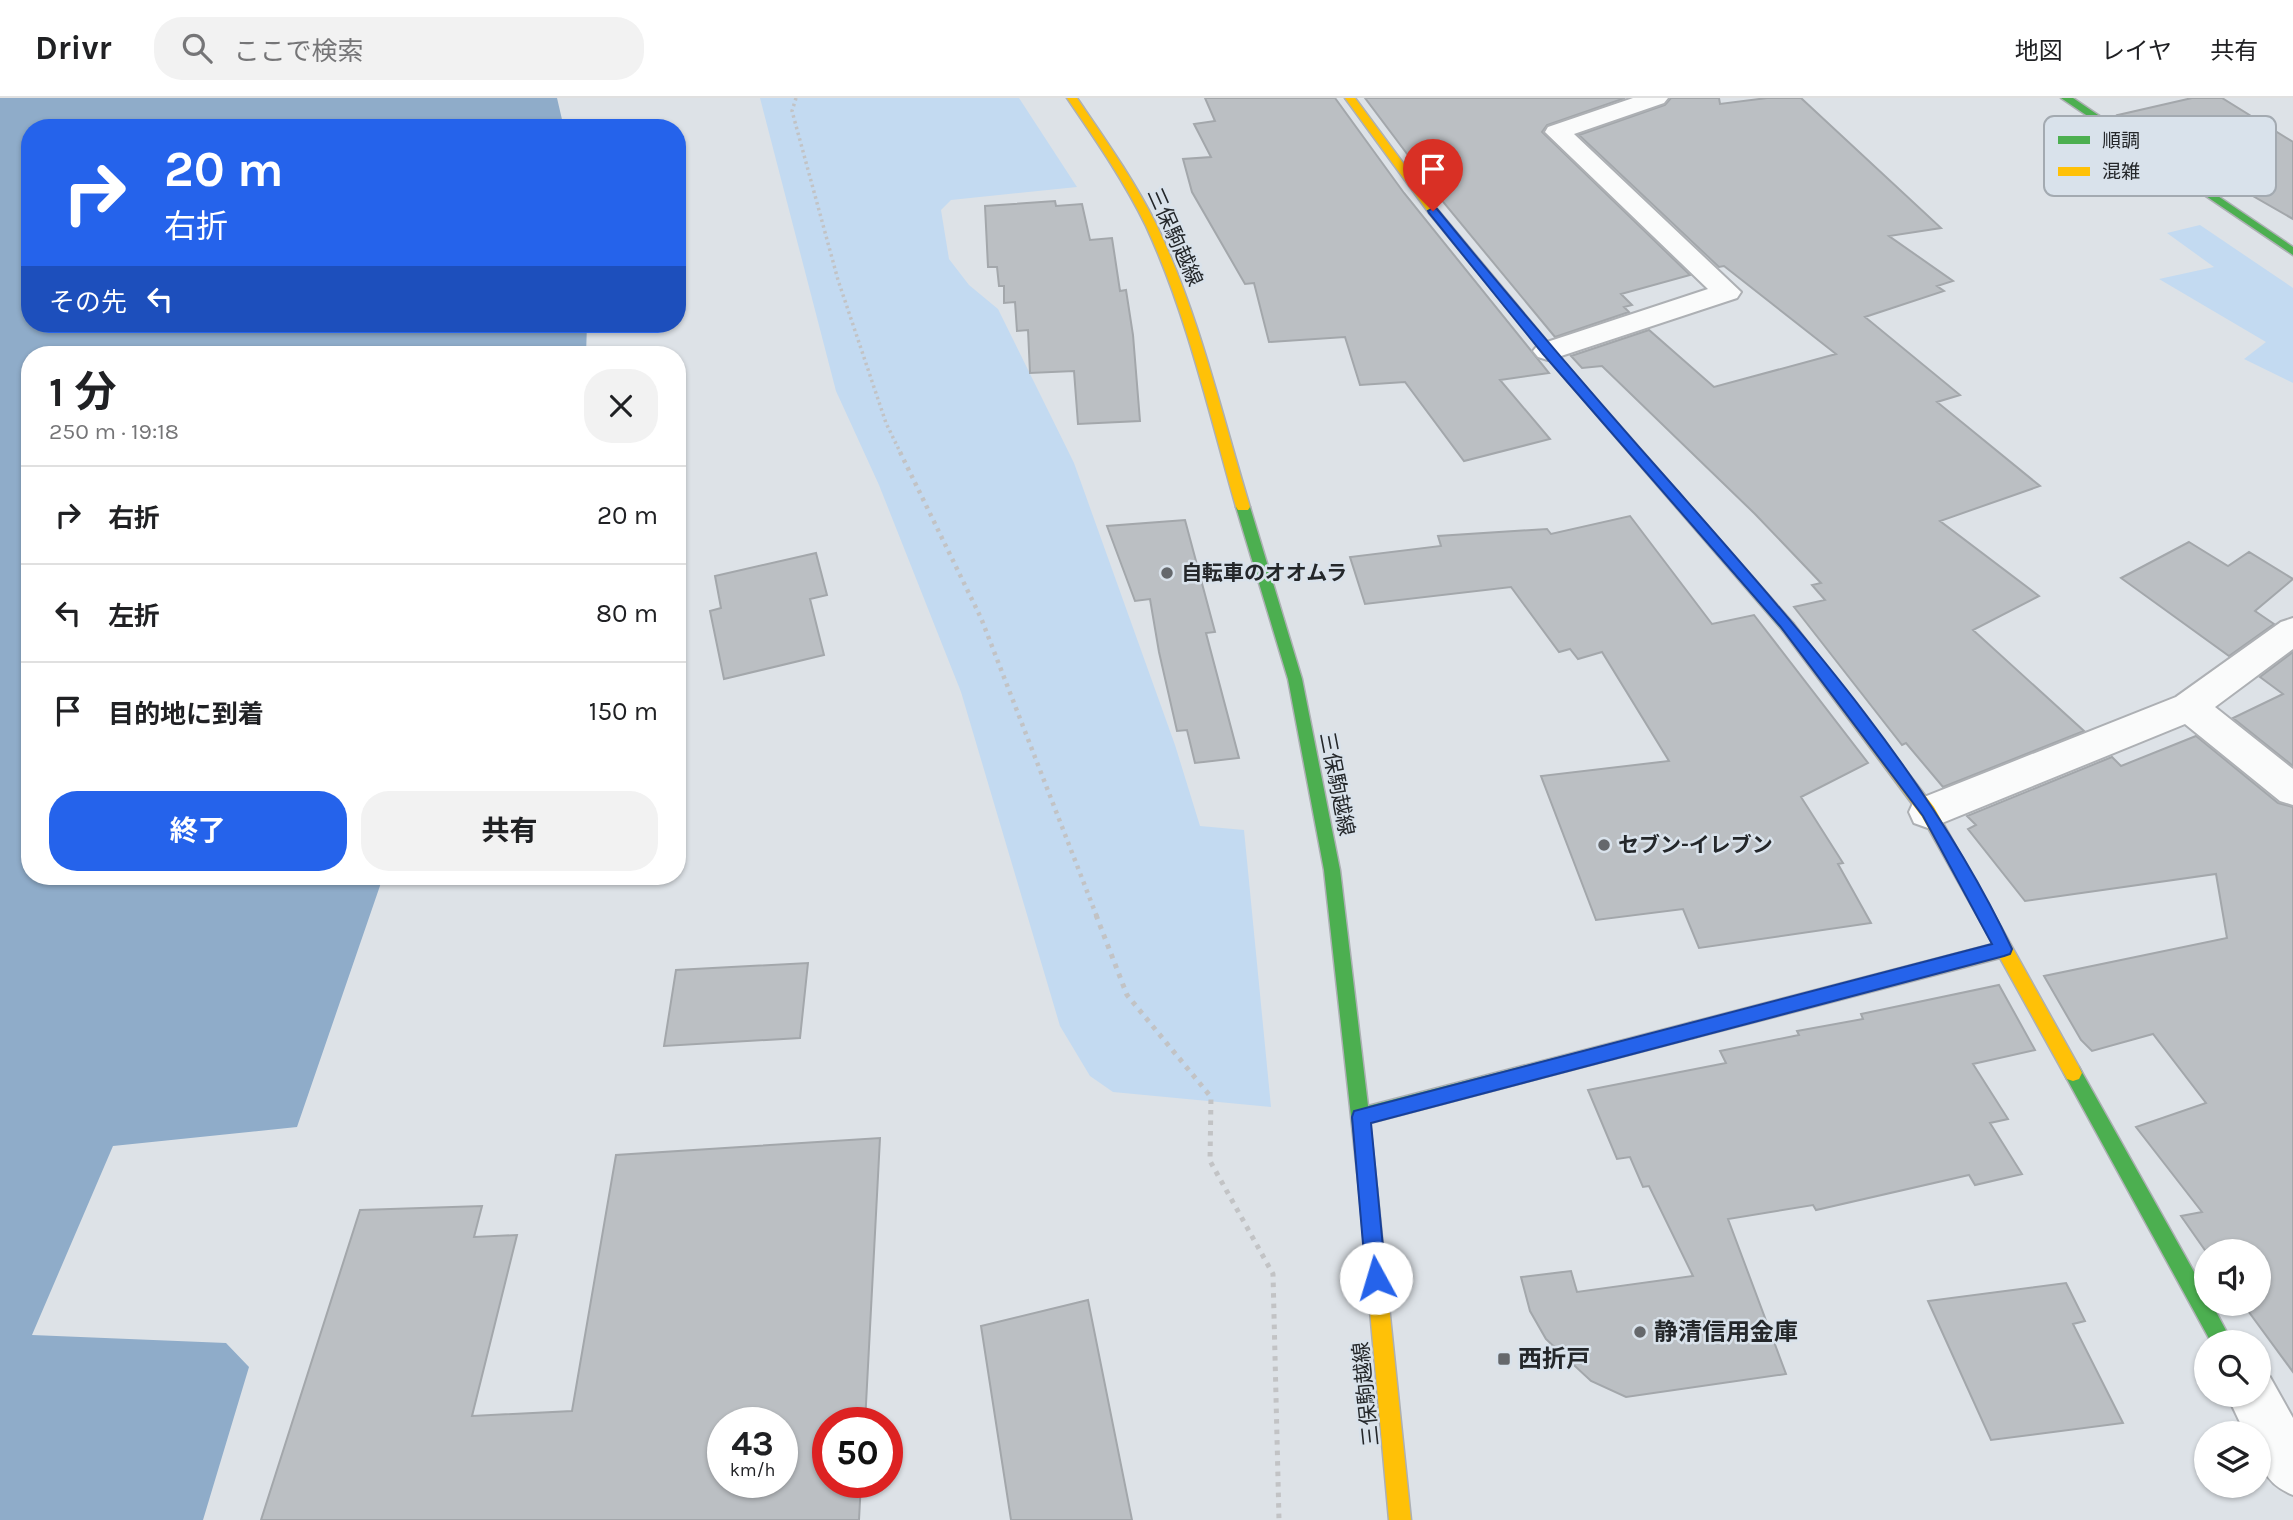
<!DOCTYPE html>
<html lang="ja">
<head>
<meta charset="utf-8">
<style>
	body { margin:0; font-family:Karla,"Noto Sans JP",sans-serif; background:#f2f2f2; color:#202124; height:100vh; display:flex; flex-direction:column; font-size:26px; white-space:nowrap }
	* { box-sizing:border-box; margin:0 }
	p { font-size:23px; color:#757577 }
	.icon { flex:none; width:38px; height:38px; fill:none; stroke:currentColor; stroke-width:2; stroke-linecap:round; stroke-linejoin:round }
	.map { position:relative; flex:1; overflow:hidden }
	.panel { position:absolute; left:21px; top:248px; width:665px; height:539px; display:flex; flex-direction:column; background:#fff; border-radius:28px; box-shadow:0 2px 5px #0004 }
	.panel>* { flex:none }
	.hud { position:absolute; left:21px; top:21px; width:665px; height:214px; border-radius:28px; box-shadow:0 2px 5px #0004; background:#2563eb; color:#fff; overflow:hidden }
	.buttons { position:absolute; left:2194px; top:1141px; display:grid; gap:14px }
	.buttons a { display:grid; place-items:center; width:77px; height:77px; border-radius:50%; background:#fff; box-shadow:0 2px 5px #0004; font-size:35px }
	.speed { position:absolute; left:707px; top:1309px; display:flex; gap:14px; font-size:35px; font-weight:700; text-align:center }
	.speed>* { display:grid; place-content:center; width:91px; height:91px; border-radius:50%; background:#fff; box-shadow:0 2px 5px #0004; line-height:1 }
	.speed small { font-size:18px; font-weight:400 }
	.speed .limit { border:10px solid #d22; background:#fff; color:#111 }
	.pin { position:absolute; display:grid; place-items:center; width:60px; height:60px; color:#fff; margin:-72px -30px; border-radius:50% 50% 50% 0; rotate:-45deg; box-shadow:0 0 7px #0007 }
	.pin .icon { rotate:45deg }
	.me { position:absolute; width:77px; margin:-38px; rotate:354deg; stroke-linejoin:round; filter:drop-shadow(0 0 5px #0008) }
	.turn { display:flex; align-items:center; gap:24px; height:147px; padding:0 28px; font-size:32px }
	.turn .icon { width:91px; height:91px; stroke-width:2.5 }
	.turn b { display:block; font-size:49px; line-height:60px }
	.then { display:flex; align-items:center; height:66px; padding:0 28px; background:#0003; gap:14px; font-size:26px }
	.round { display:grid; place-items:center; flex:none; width:74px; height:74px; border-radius:28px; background:#f2f2f2 }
	.headline { display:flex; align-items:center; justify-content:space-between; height:119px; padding:0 28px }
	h1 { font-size:42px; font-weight:700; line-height:52px }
	.button { display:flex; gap:14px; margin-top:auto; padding:14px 28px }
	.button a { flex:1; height:80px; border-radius:28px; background:#2563eb; color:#fff; font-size:28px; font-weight:700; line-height:80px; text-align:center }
	.button a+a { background:#f2f2f2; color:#202124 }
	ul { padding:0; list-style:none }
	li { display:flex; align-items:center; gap:21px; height:98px; padding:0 28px; border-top:2px solid #e0e0e0 }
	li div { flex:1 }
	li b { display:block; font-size:26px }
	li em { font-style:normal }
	header { display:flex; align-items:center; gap:42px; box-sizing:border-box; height:98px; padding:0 35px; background:#fff; border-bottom:2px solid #e0e0e0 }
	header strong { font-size:33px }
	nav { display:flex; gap:38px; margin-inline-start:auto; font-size:24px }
	.search { width:490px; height:63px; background:#f2f2f2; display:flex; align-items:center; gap:18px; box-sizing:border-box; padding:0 24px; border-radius:28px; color:#757577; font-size:26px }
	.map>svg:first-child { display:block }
	.green { fill:#c3daf1 }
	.water { fill:#8facc9 }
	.building { fill:#bbbfc3; stroke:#a3a7ab; stroke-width:2; fill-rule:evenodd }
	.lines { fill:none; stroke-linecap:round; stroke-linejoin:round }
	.street-casing { stroke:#adb0b4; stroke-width:4 }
	.fast-casing { stroke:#adb0b4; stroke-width:3 }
	.slow-casing { stroke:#adb0b4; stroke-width:3 }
	.path-far2 { stroke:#c2c3c5; stroke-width:3.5; stroke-dasharray:2.5 3.5; stroke-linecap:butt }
	.path-far1 { stroke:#c2c3c5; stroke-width:4.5; stroke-dasharray:3.5 5; stroke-linecap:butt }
	.path { stroke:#c2c3c5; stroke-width:5; stroke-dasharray:4.5 6; stroke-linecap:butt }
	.street { fill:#fafbfb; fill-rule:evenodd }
	.fast { fill:#4caf50; fill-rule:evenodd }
	.slow { fill:#ffc107; fill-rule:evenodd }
	.route { fill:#2563eb; stroke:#184099; stroke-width:2 }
	.poi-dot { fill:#65686c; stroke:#d9e2eb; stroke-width:2.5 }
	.labels { text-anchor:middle; stroke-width:5; stroke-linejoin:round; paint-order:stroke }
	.street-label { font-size:21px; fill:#24272a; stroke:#d9e2eb }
	.poi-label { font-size:21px; font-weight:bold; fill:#24272a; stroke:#d9e2eb; text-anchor:start }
	.near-poi-label { font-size:24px; font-weight:bold; fill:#24272a; stroke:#d9e2eb; text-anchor:start }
	.key { fill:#d9e2eb; stroke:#a3aab1; stroke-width:2 }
	.key-label { font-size:19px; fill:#24272a }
</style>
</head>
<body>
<header>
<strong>Drivr</strong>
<div class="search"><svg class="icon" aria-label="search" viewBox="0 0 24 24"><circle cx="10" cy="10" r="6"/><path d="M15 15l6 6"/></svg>ここで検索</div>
<nav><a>地図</a><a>レイヤ</a><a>共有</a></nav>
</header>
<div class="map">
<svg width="2293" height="1422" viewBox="0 0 2293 1422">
	<rect width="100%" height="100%" fill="#dde2e7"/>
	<path class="green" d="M760 0H1019L1077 89 951 102 941 112 949 161 969 187 998 211 1074 365 1175 647 1200 728 1244 732 1271 1009 1113 994 1090 978 1060 928 961 594 879 387 836 293Z
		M2200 127 2293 190V285L2244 261 2266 244 2159 181 2214 169 2167 135Z"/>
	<path class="water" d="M0 0H557L564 30H30V226H587L586 257H30V779H383L297 1029 113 1048 32 1237 226 1245 249 1269 203 1422H0Z"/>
	<path class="building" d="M1205 0H1335L1404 95 1549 275 1500 282 1550 341 1464 363 1405 284 1360 287 1345 239 1269 244 1254 185 1245 186 1192 94 1183 61 1211 59 1194 26 1215 23Z
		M1365 0H1625L1547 27 1542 34 1690 177 1621 196 1632 207 1624 209 1629 214 1555 239 1444 105Z
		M1671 0H1719L1720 6 1767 0H1801L1941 130 1889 138 1953 183 1937 188 1944 193 1865 219 1960 297 1937 304 2040 388 1940 423 2039 498 1973 532 2084 633 1943 689 1906 645 1902 647 1794 509 1825 502 1812 487 1821 485 1755 416 1602 268 1582 270 1571 258 1649 232 1714 289 1836 256 1724 168 1719 169 1579 37 1665 7Z
		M2192 0H2222L2293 44V121L2190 62 2118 17Z
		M1055 103 1056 108 1082 106 1090 142 1112 140 1120 193 1126 192 1133 237 1140 323 1078 326 1074 273 1030 275 1028 232 1017 233 1015 204 1004 205V188H999L997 169H988L985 108Z
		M1630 418 1712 526 1754 517 1868 665 1801 699 1843 765 1838 766 1871 825 1699 850 1683 811 1596 822 1541 678 1669 663 1602 554 1578 561 1570 551 1559 554 1511 489 1365 506 1350 459 1441 448 1438 438 1547 431 1551 436Z
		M1185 422 1215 534 1206 535 1239 660 1195 665 1187 632 1177 633 1159 554 1150 501 1135 503 1107 428Z
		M2189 444 2228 468 2249 454 2293 481 2255 513 2274 526 2229 558 2121 480Z
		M816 455 827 497 810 501 824 557 724 581 710 513 721 510 715 478Z
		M2293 554V668L2233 620 2283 596 2260 579Z
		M2196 638 2278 705 2293 709V1274L2243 1206H2259V1153H2207V1155L2181 1118 2202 1114 2136 1029 2206 1005 2153 936 2092 953 2081 942 2044 878 2227 840 2216 776 2025 803 1968 731 1976 727 1967 718 2112 659 2121 668Z
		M808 865 800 940 664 948 676 872Z
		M1999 887 2035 952 1973 966 2008 1021 1990 1025 2022 1076 1975 1087 1969 1077 1816 1112 1813 1107 1728 1121 1786 1276 1626 1299 1591 1283 1546 1241 1530 1213 1521 1179 1571 1173 1577 1194 1693 1178 1649 1088 1643 1089 1630 1059 1617 1061 1588 992 1726 965 1720 953 1799 937 1797 933 1863 921 1861 916Z
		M880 1040 865 1325H828V1384H861L859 1422H261L360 1112 482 1108 474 1139 517 1137 472 1318 572 1313 616 1057ZM723 1325H782V1384H723Z
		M2066 1185 2085 1223 2073 1226 2123 1325 1991 1342 1928 1203Z
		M1088 1202 1132 1422H1011L981 1228Z"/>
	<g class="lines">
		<g class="street-casing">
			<path id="street" d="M1633 0H1668L1664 5 1574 36 1741 194 1737 200 1558 259 1548 262 1538 259 1533 253 1538 247 1708 191 1545 34 1548 29Z
				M2293 520V551L2215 609 2293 671V707L2280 703 2185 626 1942 725 1928 730 1914 725 1909 714 1914 703 2176 599 2281 524Z
				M2259 1275 2270 1279 2293 1320V1397C2262 1384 2259 1366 2259 1335H2245L2227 1297H2259Z"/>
		</g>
		<g class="fast-casing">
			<path id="fast" d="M2061 0H2073L2293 149V157Z
				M1567 271 1571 272 1793 525 1795 529 1793 533H1783L1563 278 1561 275Z
				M1243 404 1250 409 1302 581 1340 772 1368 1008 1693 924 1699 926 1702 932 1699 938 1693 940 1370 1025 1377 1091 1375 1098 1368 1100 1361 1098 1359 1091 1324 772 1288 581 1236 409Z
				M2073 967 2079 969 2207 1197V1206H2212L2232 1244H2211L2067 981 2064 975 2067 969Z"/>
		</g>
		<g class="slow-casing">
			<path id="slow" d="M1067 0H1077C1105 41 1134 82 1156 126 1199 216 1221 314 1250 409L1248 412H1238L1236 409C1209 315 1187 217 1146 128 1124 83 1095 41 1067 0Z
				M1345 0H1355L1437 111 1571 272V278H1563L1429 115Z
				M1788 524 1793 525 1934 709 2079 969 2082 975 2079 981 2073 983 2067 981 2000 860 1693 940 1687 938 1684 932 1687 926 1693 924 1993 846 1922 719 1783 533 1781 529Z
				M1368 1082 1375 1084 1377 1091 1411 1422H1389L1359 1091 1361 1084Z"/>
		</g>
		<path class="path-far2" d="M796 0 792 13 838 182 886 325 901 356"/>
		<path class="path-far1" d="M900 354 981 520 1097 819"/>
		<path class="path" d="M1096 817 1127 897 1211 999 1210 1063 1273 1176 1279 1422"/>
		<use href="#street" class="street"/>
		<use href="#fast" class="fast"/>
		<use href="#slow" class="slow"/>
	</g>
	<path class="route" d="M1433 110 1437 111C1515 206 1595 300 1677 392 1801 533 1932 680 2012 851L2010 856 2004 858 1371 1025 1386 1180 1383 1187 1376 1190 1369 1187 1366 1180 1352 1019 1354 1013 1992 846 1923 718 1780 528 1543 256 1429 115 1428 113Z"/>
	<g class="poi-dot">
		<circle cx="1167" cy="475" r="7"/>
		<circle cx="1604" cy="747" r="7"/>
		<circle cx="1640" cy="1234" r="7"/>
		<rect x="1497" y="1254" width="14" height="14" rx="3.5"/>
	</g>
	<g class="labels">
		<g class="street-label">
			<text transform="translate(1175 139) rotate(66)" y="7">三保駒越線</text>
			<text transform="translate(1337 686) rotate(79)" y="7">三保駒越線</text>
			<text transform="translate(1366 1296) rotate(-96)" y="7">三保駒越線</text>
		</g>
		<g class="poi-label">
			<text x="1181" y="482">自転車のオオムラ</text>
			<text x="1618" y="754">セブン-イレブン</text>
		</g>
		<g class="near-poi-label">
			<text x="1654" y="1242">静清信用金庫</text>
			<text x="1518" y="1269">西折戸</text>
		</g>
	</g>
	<rect x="2044" y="18" width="232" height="80" rx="10" class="key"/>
	<rect x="2058" y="38" width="32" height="8" fill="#4caf50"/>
	<rect x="2058" y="69" width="32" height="9" fill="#ffc107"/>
	<g class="key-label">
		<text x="2102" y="49">順調</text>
		<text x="2102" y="80">混雑</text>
	</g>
</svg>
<div class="buttons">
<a><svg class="icon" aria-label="sound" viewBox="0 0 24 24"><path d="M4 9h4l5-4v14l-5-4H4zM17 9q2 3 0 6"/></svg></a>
<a><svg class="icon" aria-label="search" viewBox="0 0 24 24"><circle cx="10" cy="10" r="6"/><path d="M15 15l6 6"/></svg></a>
<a><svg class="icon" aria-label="layers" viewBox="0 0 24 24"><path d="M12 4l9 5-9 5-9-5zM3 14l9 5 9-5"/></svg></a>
</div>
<div class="speed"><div>43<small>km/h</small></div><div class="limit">50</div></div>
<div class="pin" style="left:1433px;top:113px;background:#d93025"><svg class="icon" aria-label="arrive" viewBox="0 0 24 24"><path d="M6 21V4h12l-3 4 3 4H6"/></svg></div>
<svg class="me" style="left:1376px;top:1180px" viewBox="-20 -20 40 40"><circle r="19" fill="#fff"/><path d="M0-13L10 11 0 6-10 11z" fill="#2563eb"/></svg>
<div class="hud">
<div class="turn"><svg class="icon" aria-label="right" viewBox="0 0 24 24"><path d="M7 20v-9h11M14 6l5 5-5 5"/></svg><div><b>20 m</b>右折</div></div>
<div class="then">その先<svg class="icon" aria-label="left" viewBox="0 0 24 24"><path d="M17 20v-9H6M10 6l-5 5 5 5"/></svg></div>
</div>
<section class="panel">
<div class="headline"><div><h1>1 分</h1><p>250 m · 19:18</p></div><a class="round"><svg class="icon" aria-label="close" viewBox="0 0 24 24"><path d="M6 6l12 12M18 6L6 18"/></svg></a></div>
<ul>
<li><svg class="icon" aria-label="right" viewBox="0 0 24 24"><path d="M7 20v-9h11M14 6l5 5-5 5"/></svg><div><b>右折</b></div><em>20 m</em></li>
<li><svg class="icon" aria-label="left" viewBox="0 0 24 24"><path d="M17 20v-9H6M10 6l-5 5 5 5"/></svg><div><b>左折</b></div><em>80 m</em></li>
<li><svg class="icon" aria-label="arrive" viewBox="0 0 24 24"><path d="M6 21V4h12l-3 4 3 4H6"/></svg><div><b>目的地に到着</b></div><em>150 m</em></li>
</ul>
<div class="button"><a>終了</a><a>共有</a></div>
</section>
</div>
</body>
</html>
